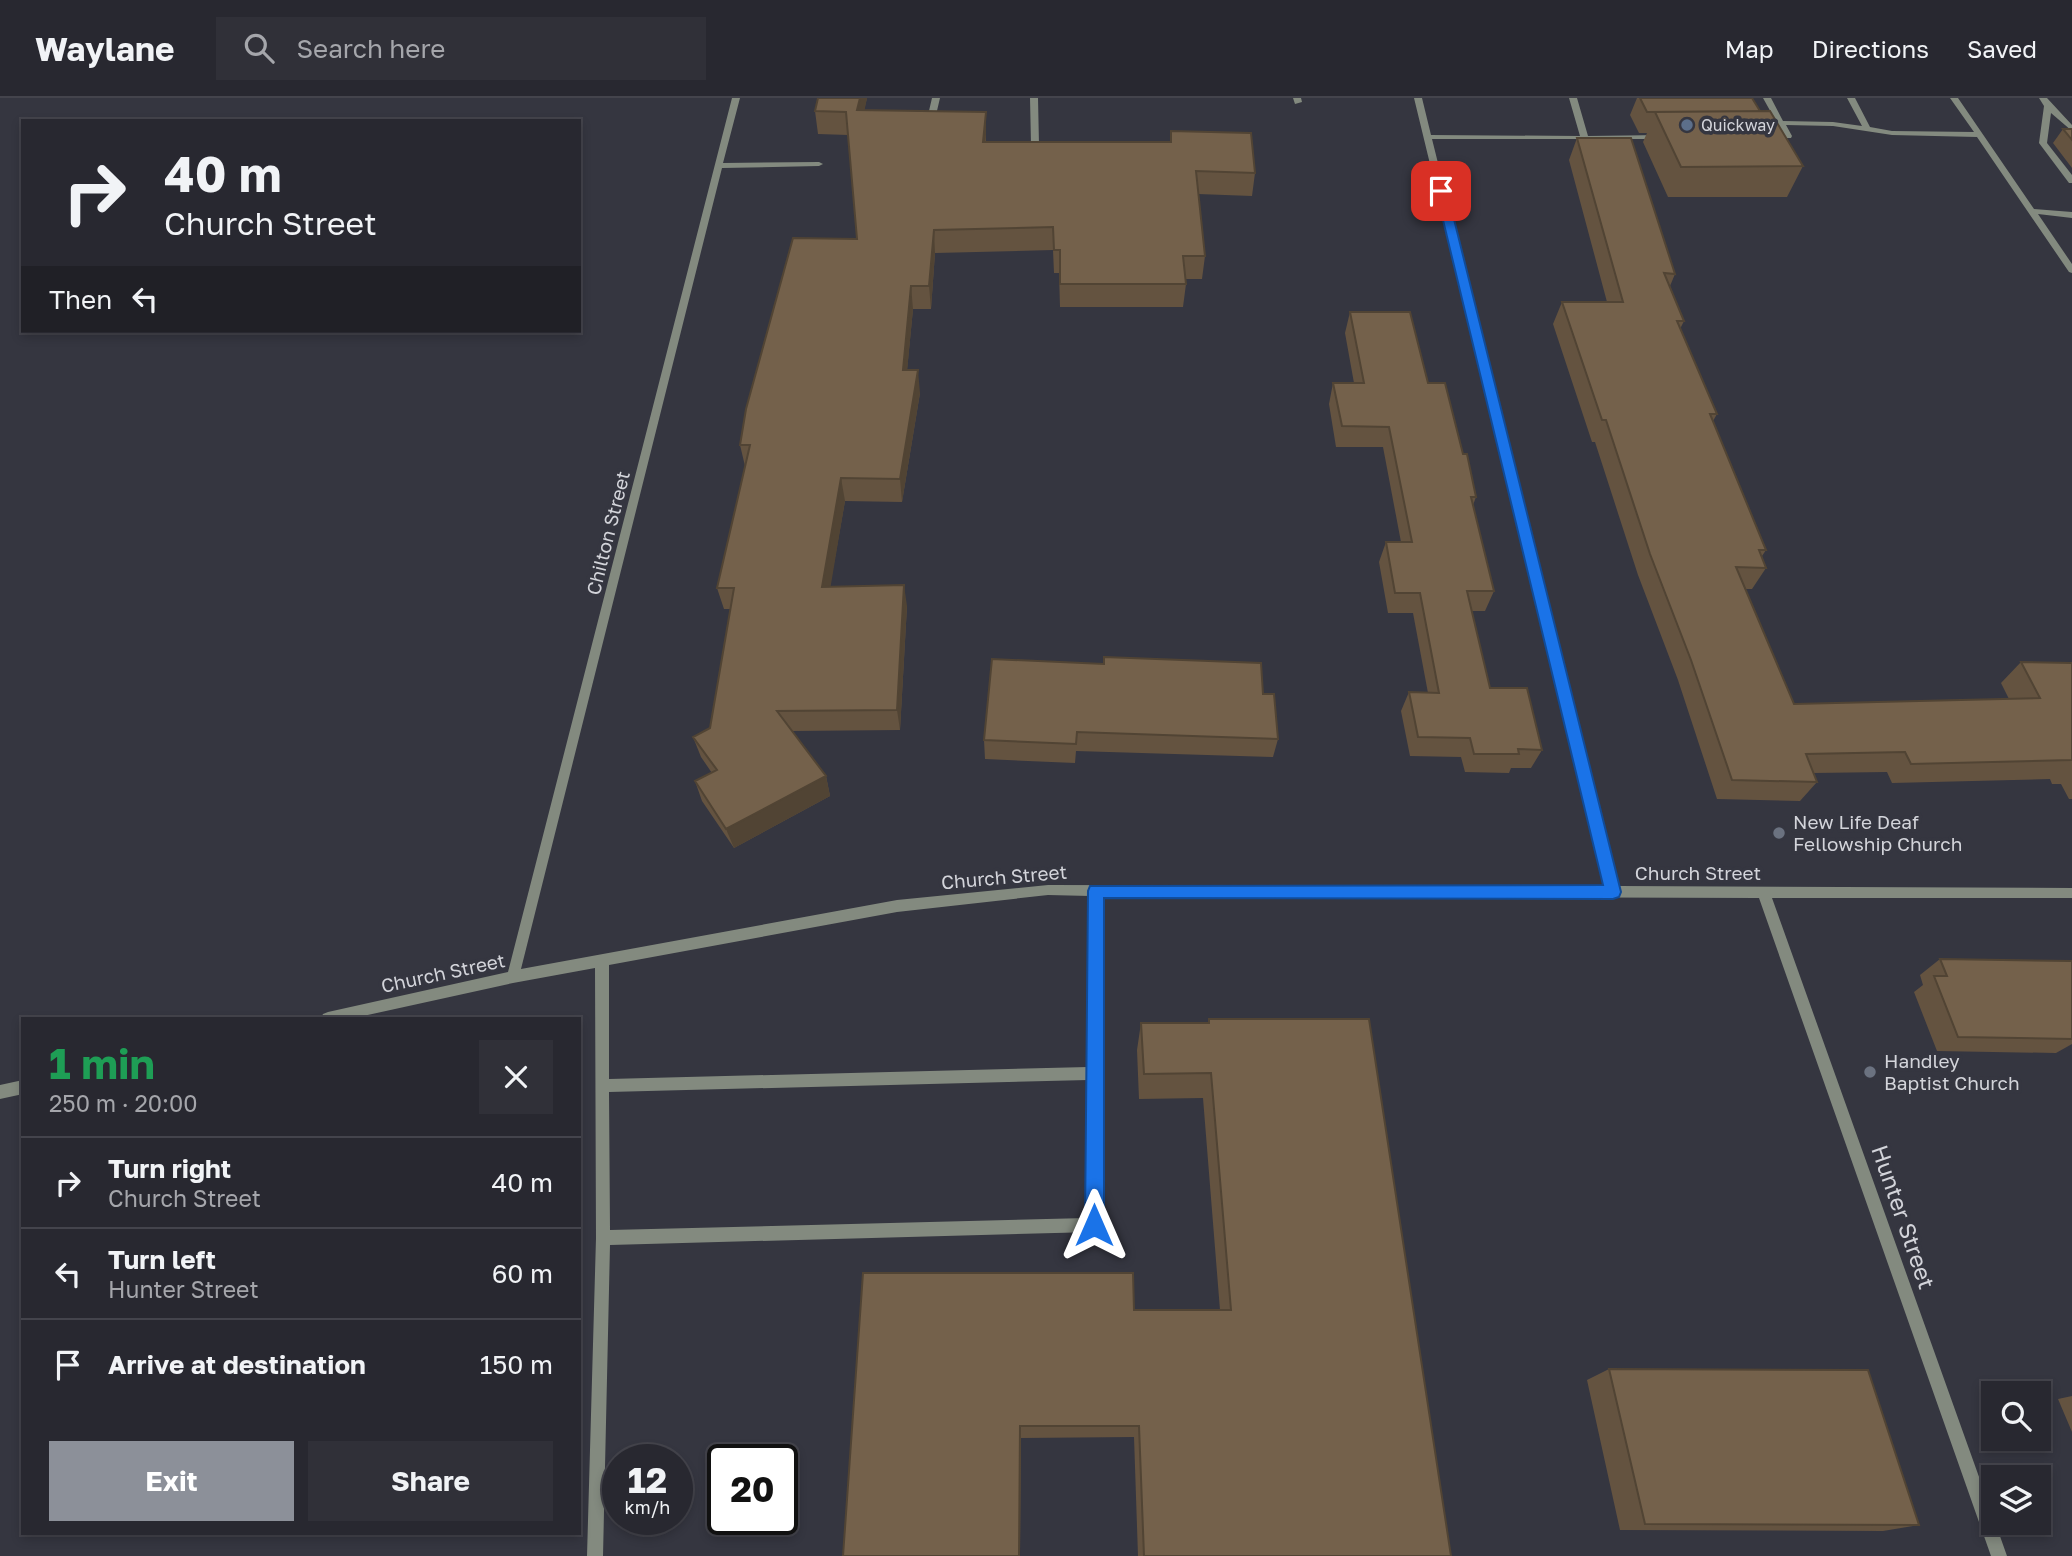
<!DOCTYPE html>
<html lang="en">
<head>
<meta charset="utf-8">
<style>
	body { margin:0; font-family:"Golos Text",sans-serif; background:#303038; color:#f1f3f6; height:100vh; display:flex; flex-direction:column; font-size:26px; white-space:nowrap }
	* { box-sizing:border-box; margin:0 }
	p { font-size:23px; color:#a5a6ab }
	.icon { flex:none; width:38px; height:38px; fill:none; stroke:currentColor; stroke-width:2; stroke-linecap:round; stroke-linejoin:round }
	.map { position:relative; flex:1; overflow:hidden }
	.panel { position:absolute; left:21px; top:919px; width:560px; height:518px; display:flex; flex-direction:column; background:#282830; border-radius:0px; box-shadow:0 4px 10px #0003,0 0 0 2px #44444c }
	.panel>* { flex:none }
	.banner { position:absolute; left:21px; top:21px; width:560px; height:214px; border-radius:0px; box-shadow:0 4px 10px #0003,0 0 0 2px #44444c; background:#282830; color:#f1f3f6; overflow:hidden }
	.buttons { position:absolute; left:1981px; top:1283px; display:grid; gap:14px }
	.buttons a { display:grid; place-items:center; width:70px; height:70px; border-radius:0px; background:#282830; box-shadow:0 4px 10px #0003,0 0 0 2px #44444c; font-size:35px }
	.speed { position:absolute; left:602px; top:1346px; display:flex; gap:14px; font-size:35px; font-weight:700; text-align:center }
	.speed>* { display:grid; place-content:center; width:91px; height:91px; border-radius:50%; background:#282830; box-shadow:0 4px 10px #0003,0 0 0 2px #44444c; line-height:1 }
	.speed small { font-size:18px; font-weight:400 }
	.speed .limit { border:4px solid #111; border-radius:10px; background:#fff; color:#111 }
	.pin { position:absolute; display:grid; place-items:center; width:60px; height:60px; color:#fff; margin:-30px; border-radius:14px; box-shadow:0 4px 10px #0006 }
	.me { position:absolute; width:77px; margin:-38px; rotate:0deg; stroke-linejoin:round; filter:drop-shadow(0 0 5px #0008) }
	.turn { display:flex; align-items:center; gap:24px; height:147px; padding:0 28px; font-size:32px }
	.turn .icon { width:91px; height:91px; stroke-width:2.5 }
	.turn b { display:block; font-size:49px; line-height:60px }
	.then { display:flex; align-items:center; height:66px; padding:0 28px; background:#0003; gap:14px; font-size:26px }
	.round { display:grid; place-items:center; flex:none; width:74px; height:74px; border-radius:0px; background:#303038 }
	.overview { display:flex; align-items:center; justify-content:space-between; height:119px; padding:0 28px }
	h1 { font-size:42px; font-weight:700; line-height:52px; color:#1e9e55 }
	.primary-button { display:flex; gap:14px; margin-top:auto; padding:14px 28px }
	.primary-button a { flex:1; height:80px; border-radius:0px; background:#8c9099; color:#fff; font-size:28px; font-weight:700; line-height:80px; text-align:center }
	.primary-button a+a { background:#303038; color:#f1f3f6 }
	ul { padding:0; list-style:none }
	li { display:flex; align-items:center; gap:21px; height:91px; padding:0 28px; border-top:2px solid #44444c }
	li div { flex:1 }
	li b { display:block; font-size:26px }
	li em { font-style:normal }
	header { display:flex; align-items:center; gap:42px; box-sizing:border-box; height:98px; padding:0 35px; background:#282830; border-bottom:2px solid #44444c }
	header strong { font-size:33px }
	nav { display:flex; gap:38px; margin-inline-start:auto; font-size:24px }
	.search { width:490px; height:63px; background:#303038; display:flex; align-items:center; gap:18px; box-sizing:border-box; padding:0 24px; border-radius:0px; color:#a5a6ab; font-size:26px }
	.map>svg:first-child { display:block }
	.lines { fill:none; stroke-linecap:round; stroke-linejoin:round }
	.minor { fill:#838a7f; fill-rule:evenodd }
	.wall { fill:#645340 }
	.shaded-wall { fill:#514434 }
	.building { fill:#74614b; stroke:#514434; stroke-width:2 }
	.route { fill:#1a73e8; stroke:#114b97; stroke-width:2 }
	.service-dot { fill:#5c6f8a; stroke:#353640; stroke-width:2.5 }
	.worship-dot { fill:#6b7280; stroke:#353640; stroke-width:2.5 }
	.labels { text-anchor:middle; stroke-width:7; stroke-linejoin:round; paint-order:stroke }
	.far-poi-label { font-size:16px; fill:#d3d4da; stroke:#353640; text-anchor:start }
	.street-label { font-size:19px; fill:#d3d4da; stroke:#353640 }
	.poi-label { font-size:19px; fill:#d3d4da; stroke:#353640; text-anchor:start }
	.near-street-label { font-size:23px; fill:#d3d4da; stroke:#353640 }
</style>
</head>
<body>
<header>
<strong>Waylane</strong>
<div class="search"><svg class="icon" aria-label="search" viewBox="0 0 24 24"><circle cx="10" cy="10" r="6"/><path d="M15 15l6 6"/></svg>Search here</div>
<nav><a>Map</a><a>Directions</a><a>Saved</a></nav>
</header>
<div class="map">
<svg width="2072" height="1458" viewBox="0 0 2072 1458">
	<rect width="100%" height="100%" fill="#353640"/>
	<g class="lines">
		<path class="minor" d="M732 0H740L723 65 819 64 823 66 819 68 722 70 521 871 897 802 1048 787 1605 788 1414 0H1422L1431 37 1580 38 1569 0H1577L1588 38 1662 37 1666 39 1662 41H1432L1618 788 2072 790V800H1772L1993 1418V1424H1995L2007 1458H1991L1759 800 1102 798 1101 1127 1099 1132 1094 1134 610 1147 603 1458H587L596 1140 595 870 513 885 354 920H321L323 916 328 914 508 874ZM1048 797 1090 798 1088 969 609 981V867L897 814ZM1088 982 1087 1120 610 1132 609 994Z
			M932 0H940L936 17 932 19 928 17Z
			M1030 0H1038L1039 47 1035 49 1031 47Z
			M1293 0H1301L1302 4 1295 6Z
			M1763 0H1771L1783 23 1833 24 1862 28 1847 0H1855L1870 29 1892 33 1974 34 1950 0H1958L2034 111 2072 114V120L2038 116 2072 166V175L2069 174 1977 39 1892 37 1833 28 1786 27 1792 38 1791 40H1768V36H1783Z
			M2039 0H2047L2072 27V33L2051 15 2047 45 2072 77V85H2069L2039 45 2044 8Z
			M23 982V996L0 1001V987Z"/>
	</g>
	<path class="wall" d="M867 0 864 12 986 14V44H1170L1171 33 1255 75 1252 98 1198 96 1205 158 1202 181H1185L1186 186 1183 209H1060L1059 175H1054L1053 152 935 155 931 211H913L907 272 920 295 902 404 845 403 830 488 907 508 900 632 792 633 826 678 830 698 734 750 702 703 695 683 712 675 701 659 693 639 710 630 730 511H724L717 490 745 368 740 347 857 141 848 37 818 36 815 13Z
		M1637 0H1752L1760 13 1803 68 1787 99H1668L1643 44 1647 35H1639L1630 17Z
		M2063 31H2072V70L2053 45Z
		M1577 40 1675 176 1670 188 1684 223 1680 231 1717 316 1713 323 1766 452 1762 458 1766 470 1752 491H1745L1794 606 2009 601 2001 585 2021 564 2072 565V701H2069L2061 686H2052L2050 681 1892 685 1887 674 1813 675 1817 684 1800 703 1717 701 1678 582 1638 477 1595 344H1592L1553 226 1562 204H1607L1569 62Z
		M1350 214 1428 285 1463 356 1476 399 1473 407 1494 493 1485 513H1472L1490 590 1542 652 1531 670H1511L1509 675 1465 674 1461 659 1410 658 1401 613 1409 594 1428 595 1413 515H1388L1379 464 1386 444H1401L1383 349H1336L1329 306 1333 285H1354L1345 235Z
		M1263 596 1278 641 1273 659 1076 653 1075 665 985 661 984 642Z
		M1940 861 2072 863V946L2056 955 1937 953 1914 894 1923 887 1920 877Z
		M1209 921 1451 1458H1138L1134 1339 1021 1340 1020 1458H843L1134 1212H1220L1203 1000 1139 1001 1137 952 1141 925H1208Z
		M1609 1271 1919 1427 1883 1433 1620 1432 1587 1282Z
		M2072 1298V1334L2058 1301Z"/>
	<path class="shaded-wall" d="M860 0H867L860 35 857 12Z
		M986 14V36L984 67 983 44Z
		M934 132 935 155 931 211 929 188Z
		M911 188 913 211 905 295 903 272Z
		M918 272 920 295 902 404 900 381Z
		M841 380 845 403 827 510 822 489Z
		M904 487 907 508 900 632 897 612Z
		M826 678 830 698 734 750 726 731Z
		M1020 1328V1458H1019Z"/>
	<path class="building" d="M818 0H860L857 12 986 14 983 44H1171V33L1251 35 1255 75 1196 73 1205 158H1183L1186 186H1060V152H1054L1053 129 934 132 929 188H911L903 272H918L900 381 841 380 822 489 904 487 897 612 777 613 826 678 726 731 695 683 717 672 693 639 710 630 734 490H717L750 347H740L746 311 793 140 857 141 846 14 815 13Z
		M1640 0H1752L1760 13 1647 14Z
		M1770 13 1803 68 1681 69 1655 14Z
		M2063 31H2072V42Z
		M1577 40H1631L1675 176 1664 175 1684 223H1677L1717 316H1710L1766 452H1759L1766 470 1736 469 1794 606 2040 600 2021 564 2072 565V662L1911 666 1905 654 1806 656 1817 684 1732 682 1691 562 1650 456 1606 322H1602L1562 204H1623Z
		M1350 214H1410L1428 285H1445L1463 356H1467L1476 399H1471L1494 493H1467L1490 590H1527L1542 652 1518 651 1519 656H1474L1470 640 1418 639 1409 594 1439 595 1420 495H1395L1386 444H1412L1389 329 1342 328 1333 285H1364Z
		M1104 559 1261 565 1263 596H1274L1278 641 1077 634 1076 646 984 642 992 561 1104 566Z
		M1940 861 2072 863V941L1958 939 1934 878H1947Z
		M1209 921H1369L1451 1458H1144L1139 1328H1020L1019 1458H843L863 1175H1133L1134 1212H1231L1211 975 1144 976 1141 925H1209Z
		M1609 1271 1868 1272 1919 1427 1645 1426Z"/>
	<path class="route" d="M1441 90 1447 93 1621 794 1619 799 1613 801 1104 800V1127L1101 1134 1094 1137 1087 1134 1085 1127 1088 793 1090 788 1603 787 1436 93Z"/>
	<circle class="service-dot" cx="1687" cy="27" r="7"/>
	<g class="worship-dot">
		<circle cx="1779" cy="735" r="7"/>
		<circle cx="1870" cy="974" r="7"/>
	</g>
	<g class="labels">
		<g class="far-poi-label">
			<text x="1701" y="33">Quickway</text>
		</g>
		<g class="street-label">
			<text transform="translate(608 435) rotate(-76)" y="7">Chilton Street</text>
			<text x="1698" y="782">Church Street</text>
			<text transform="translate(1004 779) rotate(-5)" y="7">Church Street</text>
			<text transform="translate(443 875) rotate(-12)" y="7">Church Street</text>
		</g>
		<g class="poi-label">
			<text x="1793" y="731">New Life Deaf<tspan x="1793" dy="22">Fellowship Church</tspan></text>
			<text x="1884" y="970">Handley<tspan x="1884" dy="22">Baptist Church</tspan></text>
		</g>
		<g class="near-street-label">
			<text transform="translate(1903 1119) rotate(71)" y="8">Hunter Street</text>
		</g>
	</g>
</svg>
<div class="buttons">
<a><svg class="icon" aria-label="search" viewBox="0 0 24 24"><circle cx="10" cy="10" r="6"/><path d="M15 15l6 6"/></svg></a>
<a><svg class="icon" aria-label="layers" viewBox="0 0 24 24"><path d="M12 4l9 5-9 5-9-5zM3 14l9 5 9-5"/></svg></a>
</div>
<div class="speed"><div>12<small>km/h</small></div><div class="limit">20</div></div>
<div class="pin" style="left:1441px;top:93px;background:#d93025"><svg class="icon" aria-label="arrive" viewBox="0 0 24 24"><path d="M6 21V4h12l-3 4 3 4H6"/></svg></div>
<svg class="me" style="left:1094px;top:1127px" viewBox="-20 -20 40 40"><path d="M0-17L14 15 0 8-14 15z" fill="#1a73e8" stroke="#fff" stroke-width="4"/></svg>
<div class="banner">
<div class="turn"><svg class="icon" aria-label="right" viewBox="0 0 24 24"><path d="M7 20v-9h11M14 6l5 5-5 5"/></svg><div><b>40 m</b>Church Street</div></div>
<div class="then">Then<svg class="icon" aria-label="left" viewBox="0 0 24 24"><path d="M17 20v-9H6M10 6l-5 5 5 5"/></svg></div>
</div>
<section class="panel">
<div class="overview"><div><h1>1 min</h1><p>250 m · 20:00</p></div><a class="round"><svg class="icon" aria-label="close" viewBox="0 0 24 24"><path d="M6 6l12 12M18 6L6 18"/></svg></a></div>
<ul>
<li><svg class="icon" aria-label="right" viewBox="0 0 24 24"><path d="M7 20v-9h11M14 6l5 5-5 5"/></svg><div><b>Turn right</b><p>Church Street</p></div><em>40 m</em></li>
<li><svg class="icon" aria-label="left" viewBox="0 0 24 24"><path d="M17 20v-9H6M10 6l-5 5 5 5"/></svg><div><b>Turn left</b><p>Hunter Street</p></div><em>60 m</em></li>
<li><svg class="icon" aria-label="arrive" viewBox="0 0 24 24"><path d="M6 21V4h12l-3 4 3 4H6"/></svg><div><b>Arrive at destination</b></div><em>150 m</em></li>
</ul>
<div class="primary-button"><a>Exit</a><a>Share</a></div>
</section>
</div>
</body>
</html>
